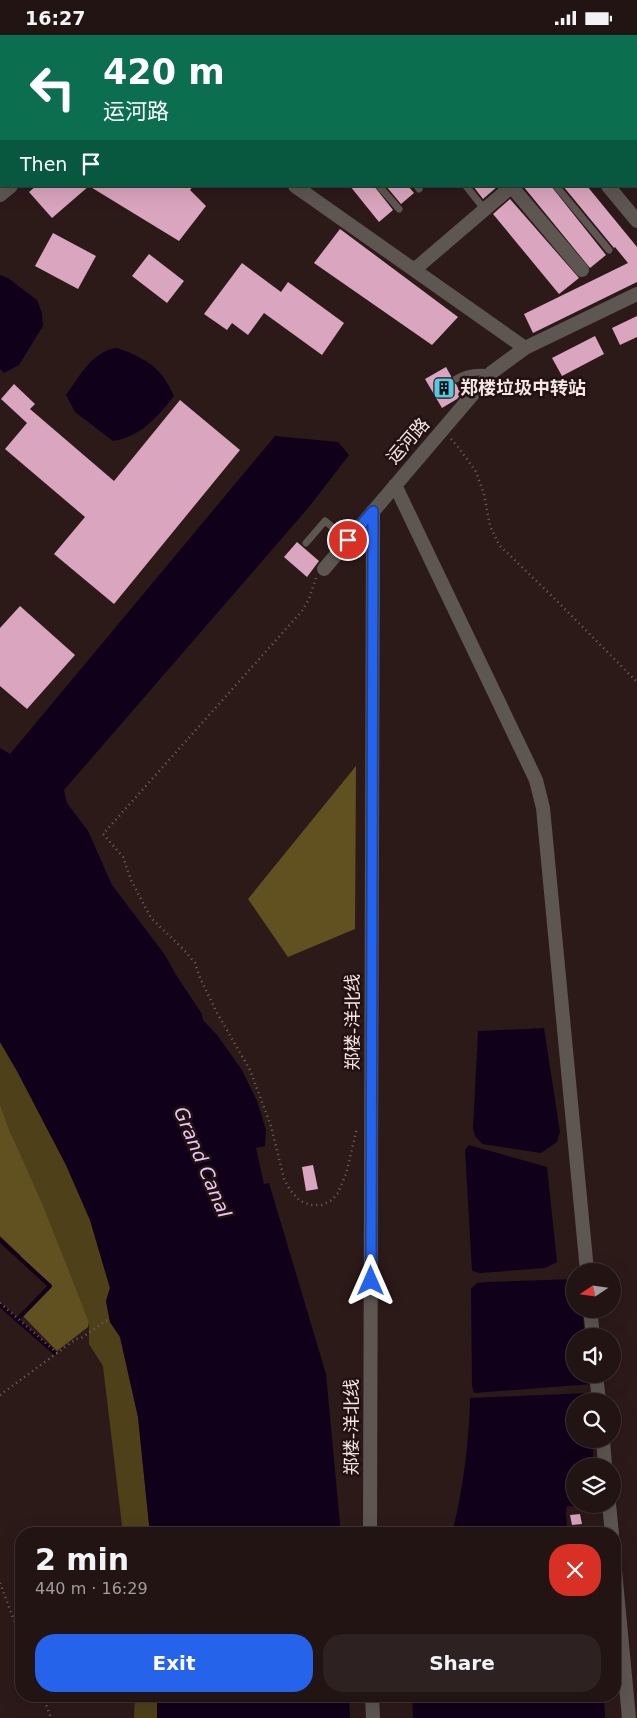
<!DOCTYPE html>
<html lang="en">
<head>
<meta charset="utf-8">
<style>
	body { margin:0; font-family:"DejaVu Sans","Noto Sans SC",sans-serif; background:#2d2121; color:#f1f3f6; height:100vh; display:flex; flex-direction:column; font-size:19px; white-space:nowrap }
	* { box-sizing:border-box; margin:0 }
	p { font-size:16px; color:#a29ea0 }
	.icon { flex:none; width:28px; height:28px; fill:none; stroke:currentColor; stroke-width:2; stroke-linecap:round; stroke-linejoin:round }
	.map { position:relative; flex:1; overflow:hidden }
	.details { position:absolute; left:15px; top:1492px; width:606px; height:175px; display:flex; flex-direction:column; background:#211413; border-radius:20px; box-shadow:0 5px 20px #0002,0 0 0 1px #3e3333 }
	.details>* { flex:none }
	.guide { position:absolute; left:0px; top:0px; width:638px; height:152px; box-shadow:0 5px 20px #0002,0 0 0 1px #3e3333; background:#0b6e4f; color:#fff; overflow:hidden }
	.needle { width:32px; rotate:257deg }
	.controls { position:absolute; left:566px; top:1228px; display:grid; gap:10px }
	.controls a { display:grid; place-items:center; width:55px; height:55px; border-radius:50%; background:#211413; box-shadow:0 5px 20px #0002,0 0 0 1px #3e3333; font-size:25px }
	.pin { position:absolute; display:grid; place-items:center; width:42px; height:42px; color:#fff; margin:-21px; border:2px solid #fff; border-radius:50%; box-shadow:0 1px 5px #0007 }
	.me { position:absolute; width:55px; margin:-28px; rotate:0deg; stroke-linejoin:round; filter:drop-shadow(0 0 4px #0008) }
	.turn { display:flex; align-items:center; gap:18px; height:105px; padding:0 20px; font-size:22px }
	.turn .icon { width:65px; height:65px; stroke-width:2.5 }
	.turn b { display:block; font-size:35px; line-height:42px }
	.then { display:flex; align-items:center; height:48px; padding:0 20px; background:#0003; gap:10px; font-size:19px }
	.round { display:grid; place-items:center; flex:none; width:52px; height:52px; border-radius:20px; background:#2d2121 }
	.summary { display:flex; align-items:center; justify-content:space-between; height:85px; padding:0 20px }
	h1 { font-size:30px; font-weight:700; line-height:38px }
	.cta { display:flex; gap:10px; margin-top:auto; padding:10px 20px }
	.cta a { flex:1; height:58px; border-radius:20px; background:#2563eb; color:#fff; font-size:20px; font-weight:700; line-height:58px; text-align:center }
	.cta a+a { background:#2d2121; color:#f1f3f6 }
	.status { display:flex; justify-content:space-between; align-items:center; height:35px; padding:0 25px; background:#211413; direction:ltr }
	.status svg { height:14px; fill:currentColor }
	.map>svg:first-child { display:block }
	.green { fill:#4e4119 }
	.forest { fill:#615120 }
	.water { fill:#11001a }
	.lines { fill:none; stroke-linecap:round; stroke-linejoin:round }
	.stream { stroke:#11001a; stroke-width:4 }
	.building { fill:#daa5be }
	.path { stroke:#746362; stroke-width:2.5; stroke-dasharray:1 4; stroke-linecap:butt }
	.service { stroke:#5d5651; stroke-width:7 }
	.minor { stroke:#5d5651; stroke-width:14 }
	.route-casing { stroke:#184099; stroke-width:12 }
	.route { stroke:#2563eb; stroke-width:9 }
	.labels { text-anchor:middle; stroke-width:5; stroke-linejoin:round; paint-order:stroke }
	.poi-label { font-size:18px; font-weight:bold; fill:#f3e6e5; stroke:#221110; text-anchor:start }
	.street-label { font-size:18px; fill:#f3e6e5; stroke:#221110 }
	.water-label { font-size:19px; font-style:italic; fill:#eac7fa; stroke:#221110 }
</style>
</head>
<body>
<div class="status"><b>16:27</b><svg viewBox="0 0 49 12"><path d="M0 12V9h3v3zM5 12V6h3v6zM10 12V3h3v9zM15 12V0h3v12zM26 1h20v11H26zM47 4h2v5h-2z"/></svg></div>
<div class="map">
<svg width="637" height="1683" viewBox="0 0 637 1683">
	<rect width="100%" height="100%" fill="#2c1a19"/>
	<path class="green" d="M0 1007 17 1036 66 1130 90 1185 110 1253 106 1266 110 1287 120 1302 138 1382 150 1499H123L103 1331 89 1309V1287L9 1094 0 1069Z
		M135 1661H157V1683H134Z"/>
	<path class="forest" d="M356 731 355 894 288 922 248 864Z
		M0 1069 9 1094 43 1171 89 1287 88 1292 57 1316 22 1280 50 1252 25 1229 20 1220 0 1201Z"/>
	<path class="water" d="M0 240 8 243 37 265 42 278 43 291 19 330 4 338 0 334Z
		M117 313C146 323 162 333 174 361 158 381 141 402 113 406L75 377 66 360C80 341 92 316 117 313Z
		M275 401 338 407 349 420 309 472 64 755 67 768 88 796 112 850 165 920 178 943 202 979 203 985 217 1000 242 1035 257 1066 266 1095 265 1111 256 1113 264 1149 269 1148 326 1339 341 1499H150L138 1382 120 1302 110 1287 106 1266 110 1253 90 1185 66 1130 17 1036 0 1007V713L10 719Z
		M544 993 560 1097 557 1107 541 1118 482 1109 475 1101 473 1093 478 996Z
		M469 1110 547 1132 557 1227 545 1233 480 1238 472 1236 465 1115Z
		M575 1244V1274H582L585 1301H575V1339H589L591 1349 474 1358 472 1351 471 1254 477 1248 486 1247Z
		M588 1358 589 1366H575V1404H592L594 1431H575V1469H595L580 1472 567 1471 566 1478 567 1494 572 1497 596 1495 598 1499H452C463 1454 469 1409 470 1363Z
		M157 1661H349L350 1683H157Z
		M412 1661H604L605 1683H413Z"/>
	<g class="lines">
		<path class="stream" d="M0 1205 50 1251 17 1285
			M0 1270 55 1318"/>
	</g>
	<path class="building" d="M36 151H193L190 155 206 171 179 206 89 151 52 183 29 157Z
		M350 151H374L393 175 379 187Z
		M386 151H408L414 158 401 169Z
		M473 151H498L483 164Z
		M523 151H551L606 220 590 233Z
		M563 151H587L637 212V247L533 298 524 279 628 228 615 212 614 213Z
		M510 164 579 243 559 259 493 179Z
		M340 194 458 282 432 310 314 228Z
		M53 198 96 221 78 254 35 231Z
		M149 219 184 246 167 268 132 241Z
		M242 228 281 257 288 247 344 288 322 320 264 278 248 300 232 288 227 295 204 279Z
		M637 281V302L620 310 612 293Z
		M595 301 604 319 562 341 552 323Z
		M446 332 451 341 452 347 456 349 461 359 457 364 442 373 425 344Z
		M14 349 35 369 30 374 114 446 180 365 240 415 114 569 54 519 85 482 5 414 27 388 1 364Z
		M297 507 319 526 307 542 284 522Z
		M20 571 75 620 27 674 0 651V593Z
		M313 1130 318 1154 306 1156 302 1132Z
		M580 1479 582 1489 572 1490 570 1480Z"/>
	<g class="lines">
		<path class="path" d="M451 404 459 413 476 437 484 459 490 491 499 510 553 562 637 647
			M316 543 309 564 302 576 103 799 123 822 131 845 151 883 183 914 195 928 200 943 216 976 250 1035 271 1091 284 1144 290 1155 300 1166 311 1170H322L332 1165 338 1158 346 1139 357 1093
			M0 1268 57 1318 76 1304 81 1303 107 1285
			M0 1360 57 1318
			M0 1548 21 1604
			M43 1661 51 1683"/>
		<path class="service" d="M289 0 290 1
			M340 0 341 1
			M429 0 430 1
			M523 0 524 1
			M567 0 568 1
			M273 1 275 0
			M636 82 637 83
			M636 136 637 137
			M379 151 399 174
			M417 151 419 154
			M466 151 485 175
			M556 151 609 215
			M456 344C467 337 477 336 490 338
			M306 508 325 486 348 505"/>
		<path class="minor" d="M67 0 70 1
			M384 0 385 1
			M483 0 484 1
			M194 1 195 0
			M465 1 466 0
			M636 45H637
			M295 151 525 313
			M511 151 582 235
			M608 151 637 186
			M0 160 11 151
			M414 235 512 151
			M395 450 536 745 543 773 587 1236
			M324 534 491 338 525 313 637 259
			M590 1274 593 1301
			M596 1339 599 1366
			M603 1404 605 1431
			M609 1469 612 1499
			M370 1499 373 476
			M615 1536 629 1683
			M372 1661 373 1683"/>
	</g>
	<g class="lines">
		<g class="route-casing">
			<path id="route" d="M348 505 373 476 371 1246"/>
		</g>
		<use href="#route" class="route"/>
	</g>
	<defs>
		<g id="building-square" transform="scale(1.125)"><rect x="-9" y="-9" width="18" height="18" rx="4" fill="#56c9e0" stroke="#221110"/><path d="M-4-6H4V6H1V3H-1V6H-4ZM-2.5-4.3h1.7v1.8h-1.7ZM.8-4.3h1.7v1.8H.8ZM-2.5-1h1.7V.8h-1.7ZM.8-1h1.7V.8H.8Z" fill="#111"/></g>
	</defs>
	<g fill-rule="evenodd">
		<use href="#building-square" x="444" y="353"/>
	</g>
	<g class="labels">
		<g class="poi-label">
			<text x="460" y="359">郑楼垃圾中转站</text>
		</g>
		<g class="street-label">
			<text transform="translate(408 406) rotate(-49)" y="6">运河路</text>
			<text transform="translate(353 987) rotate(-90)" y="6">郑楼-洋北线</text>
			<text transform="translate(352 1392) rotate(-90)" y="6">郑楼-洋北线</text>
		</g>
		<g class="water-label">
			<text transform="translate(203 1127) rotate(67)" y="7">Grand Canal</text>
		</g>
	</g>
</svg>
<div class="controls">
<a><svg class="needle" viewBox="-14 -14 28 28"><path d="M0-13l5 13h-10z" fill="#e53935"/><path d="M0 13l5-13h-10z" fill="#a29ea0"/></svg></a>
<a><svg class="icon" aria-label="sound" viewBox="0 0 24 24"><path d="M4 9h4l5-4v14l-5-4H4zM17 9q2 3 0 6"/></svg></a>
<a><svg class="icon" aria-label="search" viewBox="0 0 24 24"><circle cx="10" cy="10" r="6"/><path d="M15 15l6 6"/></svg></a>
<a><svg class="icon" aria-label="layers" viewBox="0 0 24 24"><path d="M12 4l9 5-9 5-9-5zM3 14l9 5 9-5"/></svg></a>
</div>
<div class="pin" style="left:348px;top:505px;background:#d93025"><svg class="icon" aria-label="arrive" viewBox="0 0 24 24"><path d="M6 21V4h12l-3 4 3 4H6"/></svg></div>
<svg class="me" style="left:371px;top:1246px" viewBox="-20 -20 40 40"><path d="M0-17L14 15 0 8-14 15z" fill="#2563eb" stroke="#fff" stroke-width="4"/></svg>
<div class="guide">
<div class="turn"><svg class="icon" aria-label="left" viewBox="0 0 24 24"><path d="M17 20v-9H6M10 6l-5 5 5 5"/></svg><div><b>420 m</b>运河路</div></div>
<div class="then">Then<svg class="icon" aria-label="arrive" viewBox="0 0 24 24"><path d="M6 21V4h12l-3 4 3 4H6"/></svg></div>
</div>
<section class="details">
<div class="summary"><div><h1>2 min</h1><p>440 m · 16:29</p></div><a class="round" style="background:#d93025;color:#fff"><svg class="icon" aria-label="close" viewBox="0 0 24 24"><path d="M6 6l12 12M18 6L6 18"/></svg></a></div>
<div class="cta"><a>Exit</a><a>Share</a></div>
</section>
</div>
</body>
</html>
